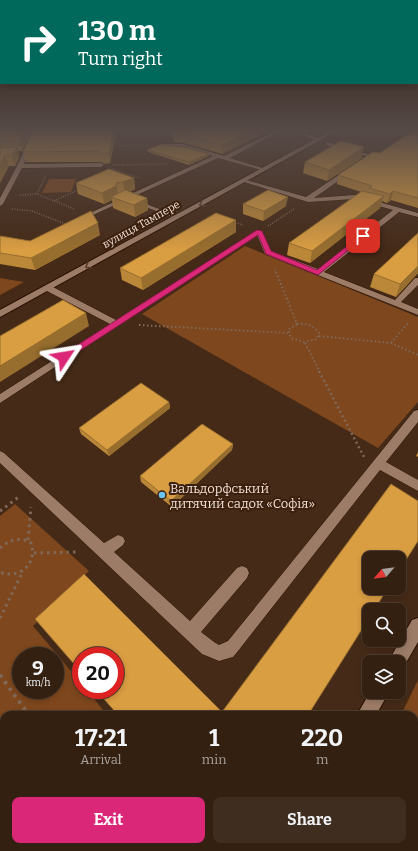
<!DOCTYPE html>
<html lang="en">
<head>
<meta charset="utf-8">
<style>
	body { margin:0; font-family:Bitter,serif; background:#3f2d1f; color:#f1f3f6; height:100vh; display:flex; flex-direction:column; font-size:15px; white-space:nowrap }
	* { box-sizing:border-box; margin:0 }
	p { font-size:13px; color:#a9a39f }
	.icon { flex:none; width:22px; height:22px; fill:none; stroke:currentColor; stroke-width:2; stroke-linecap:round; stroke-linejoin:round }
	.map { position:relative; flex:1; overflow:hidden }
	.panel { position:absolute; left:0px; top:711px; width:418px; height:140px; display:flex; flex-direction:column; background:#342011; border-radius:12px 12px 0 0; box-shadow:0 2px 6px #0003,0 0 0 1px #4e3e31 }
	.panel>* { flex:none }
	.top-card { position:absolute; left:0px; top:0px; width:418px; height:84px; box-shadow:0 2px 6px #0003,0 0 0 1px #4e3e31; background:#00695c; color:#fff; overflow:hidden }
	.needle { width:26px; rotate:242deg }
	.buttons { position:absolute; left:362px; top:551px; display:grid; gap:8px }
	.buttons a { display:grid; place-items:center; width:44px; height:44px; border-radius:8px; background:#342011; box-shadow:0 2px 6px #0003,0 0 0 1px #4e3e31; font-size:20px }
	.speed { position:absolute; left:12px; top:647px; display:flex; gap:8px; font-size:20px; font-weight:700; text-align:center }
	.speed>* { display:grid; place-content:center; width:52px; height:52px; border-radius:50%; background:#342011; box-shadow:0 2px 6px #0003,0 0 0 1px #4e3e31; line-height:1 }
	.speed small { font-size:10px; font-weight:400 }
	.speed .limit { border:6px solid #d22; background:#fff; color:#111 }
	.pin { position:absolute; display:grid; place-items:center; width:34px; height:34px; color:#fff; margin:-17px; border-radius:8px; box-shadow:0 2px 6px #0006 }
	.me { position:absolute; width:44px; margin:-22px; rotate:57deg; stroke-linejoin:round; filter:drop-shadow(0 0 3px #0008) }
	.turn { display:flex; align-items:center; gap:14px; height:84px; padding:0 12px; font-size:18px }
	.turn .icon { width:52px; height:52px; stroke-width:2.5 }
	.turn b { display:block; font-size:28px; line-height:34px }
	.eta { display:flex; justify-content:space-evenly; align-items:center; height:68px; text-align:center }
	.eta b { font-size:24px; font-weight:700; line-height:28px }
	.action { display:flex; gap:8px; margin-top:auto; padding:8px 12px }
	.action a { flex:1; height:46px; border-radius:8px; background:#db2777; color:#fff; font-size:16px; font-weight:700; line-height:46px; text-align:center }
	.action a+a { background:#3f2d1f; color:#f1f3f6 }
	.map>svg:first-child { display:block }
	.green { fill:#7e471d; fill-rule:evenodd }
	.lines { fill:none; stroke-linecap:round; stroke-linejoin:round }
	.lane-casing { stroke:#2a1101; stroke-width:1 }
	.street-casing { stroke:#2a1101; stroke-width:2 }
	.path-far4 { stroke:#816959; stroke-width:1.5; stroke-dasharray:1 1.5; stroke-linecap:butt }
	.path-far3 { stroke:#816959; stroke-width:2; stroke-dasharray:1.5 2.5; stroke-linecap:butt }
	.path-far2 { stroke:#816959; stroke-width:2.5; stroke-dasharray:2 3; stroke-linecap:butt }
	.path-far1 { stroke:#816959; stroke-width:3; stroke-dasharray:2.5 4; stroke-linecap:butt }
	.path { stroke:#816959; stroke-width:4; stroke-dasharray:3 5; stroke-linecap:butt }
	.lane { fill:#9d7c67; fill-rule:evenodd }
	.street { fill:#9d7c67; fill-rule:evenodd }
	.wall { fill:#bb8739 }
	.shaded-wall { fill:#986e2e }
	.building { fill:#d99d42; stroke:#986e2e }
	.oneway { stroke:#583c28 }
	.route { fill:#db2777; stroke:#8e194d }
	.poi-dot { fill:#6cc3f2; stroke:#3a200d; stroke-width:1.5 }
	.labels { text-anchor:middle; stroke-width:4; stroke-linejoin:round; paint-order:stroke }
	.far-street-label { font-size:11px; fill:#f2dfd4; stroke:#3a200d }
	.poi-label { font-size:13px; fill:#f2dfd4; stroke:#3a200d; text-anchor:start }
</style>
</head>
<body>
<div class="map">
<svg width="418" height="851" viewBox="0 0 418 851">
	<rect width="100%" height="100%" fill="#452a17"/>
	<path class="green" d="M49 179H76L71 192 42 193Z
		M245 246 418 317V402L378 448 142 314Z
		M0 278 24 282 0 295Z
		M15 504 89 571 33 626 81 683V690H87L107 715H4V847H217L220 851H0V516ZM21 656H55V690H21Z
		M418 680V851H332L334 847H414V715H401Z"/>
	<g class="lines">
		<g class="lane-casing">
			<path id="lane" d="M33 131H37L24 164 101 163 104 165 101 167 22 168 3 204 0 206V198L17 166Z
				M98 131H123L100 133Z
				M275 131H281L230 158 265 169V171L218 158 82 220 77 219 213 156 184 148 162 147 159 145 160 144H184L224 156Z
				M287 131H295L323 139 320 141Z
				M328 142 374 156 314 198 354 195 418 213V217L399 212 324 272 395 300 415 278H418V285L401 302 418 309V315L265 254 257 235 0 403V394L110 324 45 290V286H51L116 320 257 230H261L271 251 318 269 393 210 354 199 308 202 241 181 246 180 306 197 367 156 326 145V143Z
				M132 200H136L180 217 175 218 132 202Z
				M418 410V422L386 462 418 480V491L380 470 238 651 233 657 219 661 202 654 0 463V451L4 453 104 543 118 535 123 537 125 541 123 545 114 552 190 621 237 568 242 566 247 568 249 573 247 578 201 632 214 642 219 645 228 641 414 411Z"/>
		</g>
		<g class="street-casing">
			<path id="street" d="M330 131H337L0 317V310Z
				M418 618V642L403 668 399 670V662H388L412 620Z
				M370 692H389L376 715H357Z
				M278 847H300L298 851H276Z"/>
		</g>
		<path class="path-far4" d="M132 135 151 141
			M110 146 149 145
			M112 165 169 164
			M112 169 139 178
			M45 177 37 194 74 209
			M20 195 37 194
			M54 201 80 189
			M12 209 32 211 68 225
			M233 222 243 225
			M268 226 294 209
			M275 269 276 273"/>
		<path class="path-far3" d="M276 272 297 324
			M297 324C306 323 313 325 319 333L317 339 304 342 291 338 288 330Z
			M139 325 288 333
			M319 336 391 343 418 355
			M305 343 320 372
			M391 343 409 322"/>
		<path class="path-far2" d="M319 371 364 457"/>
		<path class="path-far1" d="M0 511 20 496
			M28 540 31 507
			M0 548C9 540 20 536 31 543 38 563 20 580 0 572
			M34 553 78 552
			M0 618 23 571"/>
		<path class="path" d="M0 675 29 715
			M127 847 130 851"/>
		<use href="#lane" class="lane"/>
		<use href="#street" class="street"/>
	</g>
	<path class="wall" d="M0 131H32L22 151H18L19 158 15 166H9L0 183Z
		M33 131H115L116 134 110 163 105 164 101 162H26L23 152Z
		M161 131H268L222 154 184 143 174 142 173 135Z
		M299 131H309L306 133Z
		M418 131V208L391 200 387 203 382 201 380 208 310 263 287 255 289 243 361 192 337 184 338 175 380 153Z
		M147 150 209 156 189 165 148 152Z
		M362 158 327 181 303 173 305 162Z
		M134 178 135 189 129 192 147 198 148 210 135 217 113 208 112 200 104 204 78 194 76 183Z
		M243 204 286 206 263 221 243 214Z
		M236 220V232L143 290 122 280 120 268Z
		M418 233V273L396 297 370 287 374 274Z
		M100 235 35 270 0 264V236L30 241Z
		M169 402 170 408 109 456 81 434 79 428Z
		M233 444 232 450 172 507 141 482 140 476Z
		M418 452V457L416 456Z"/>
	<path class="shaded-wall" d="M24 131H32L22 151 19 140Z
		M113 131H115L116 134 110 163 109 153Z
		M251 131H268L222 154V145Z
		M17 147 19 158 15 166 12 155Z
		M364 147 362 158 327 181 329 170Z
		M209 154V156L189 165V162Z
		M5 155 9 166 0 183V165Z
		M134 178 135 189 125 194 123 182Z
		M116 183 118 194 111 197 112 200 104 204 102 193Z
		M393 191 391 200 387 203 390 194Z
		M384 196 380 208 310 263 312 251Z
		M288 197 286 206 263 221 264 211Z
		M147 198 148 210 135 217 134 205Z
		M236 220V232L143 290 141 278Z
		M98 223 100 235 35 270 31 258Z
		M418 266V273L396 297 400 284Z
		M86 313 89 326 0 382V366Z
		M169 402 170 408 109 456 107 450Z
		M233 444 232 450 172 507 171 501Z"/>
	<path class="building" d="M0 131H24L19 140 0 141Z
		M33 131H113L109 153H103L99 151 23 152Z
		M181 131H251L222 145 184 134H173Z
		M413 131H418V198L393 191 390 194 369 188 372 186 338 175 373 152 380 153Z
		M341 141 364 147 329 170 305 162Z
		M160 145 184 147 209 154 189 162 147 150Z
		M17 147 12 155H5L0 165V148Z
		M109 169 134 178 123 182 116 183V186L102 193 76 183Z
		M125 190 147 198 134 205 111 197Z
		M268 190 288 197 264 211 243 204Z
		M362 191 384 196 312 251 289 243Z
		M91 211 98 223 31 258 0 253V236L30 241Z
		M216 213 236 220 141 278 120 268Z
		M418 233V266L400 284 374 274Z
		M63 300 86 313 0 366V336Z
		M141 383 169 402 107 450 79 428Z
		M202 424 233 444 171 501 140 476Z
		M391 484 418 501V541L399 571V558H369V588H388L374 610H369V618L308 715H118L96 690H115V656H81V672L35 619 84 574 222 712Z"/>
	<defs><path id="oneway-chevron" d="M-2-3.5L2.5 0L-2 3.5" fill="none" stroke-width="1.6" stroke-linecap="round" stroke-linejoin="round"/></defs>
	<g class="oneway">
		<use href="#oneway-chevron" transform="translate(202 204) rotate(151)"/>
		<use href="#oneway-chevron" transform="translate(88 266) rotate(151)"/>
	</g>
	<linearGradient id="sky" x2="0" y2="1"><stop stop-color="#26170d"/><stop offset="0.52" stop-color="#564a47"/><stop offset="1" stop-color="#564a47" stop-opacity="0"/></linearGradient>
	<rect width="418" height="250" fill="url(#sky)"/>
	<path class="route" d="M257 230 262 231 271 251 317 270 361 235 366 236 318 275 266 254 258 235 67 359H62V355Z"/>
	<circle class="poi-dot" cx="162" cy="495" r="4"/>
	<g class="labels">
		<g class="far-street-label">
			<text transform="translate(141 224) rotate(-29)" y="4">вулиця Тампере</text>
		</g>
		<g class="poi-label">
			<text x="170" y="493">Вальдорфський<tspan x="170" dy="15">дитячий садок «Софія»</tspan></text>
		</g>
	</g>
</svg>
<div class="buttons">
<a><svg class="needle" viewBox="-14 -14 28 28"><path d="M0-13l5 13h-10z" fill="#e53935"/><path d="M0 13l5-13h-10z" fill="#a9a39f"/></svg></a>
<a><svg class="icon" aria-label="search" viewBox="0 0 24 24"><circle cx="10" cy="10" r="6"/><path d="M15 15l6 6"/></svg></a>
<a><svg class="icon" aria-label="layers" viewBox="0 0 24 24"><path d="M12 4l9 5-9 5-9-5zM3 14l9 5 9-5"/></svg></a>
</div>
<div class="speed"><div>9<small>km/h</small></div><div class="limit">20</div></div>
<div class="pin" style="left:363px;top:236px;background:#d93025"><svg class="icon" aria-label="arrive" viewBox="0 0 24 24"><path d="M6 21V4h12l-3 4 3 4H6"/></svg></div>
<svg class="me" style="left:64px;top:357px" viewBox="-20 -20 40 40"><path d="M0-17L14 15 0 8-14 15z" fill="#db2777" stroke="#fff" stroke-width="4"/></svg>
<div class="top-card">
<div class="turn"><svg class="icon" aria-label="right" viewBox="0 0 24 24"><path d="M7 20v-9h11M14 6l5 5-5 5"/></svg><div><b>130 m</b>Turn right</div></div>
</div>
<section class="panel">
<div class="eta">
<div><b>17:21</b><p>Arrival</p></div>
<div><b>1</b><p>min</p></div>
<div><b>220</b><p>m</p></div>
</div>
<div class="action"><a>Exit</a><a>Share</a></div>
</section>
</div>
</body>
</html>
